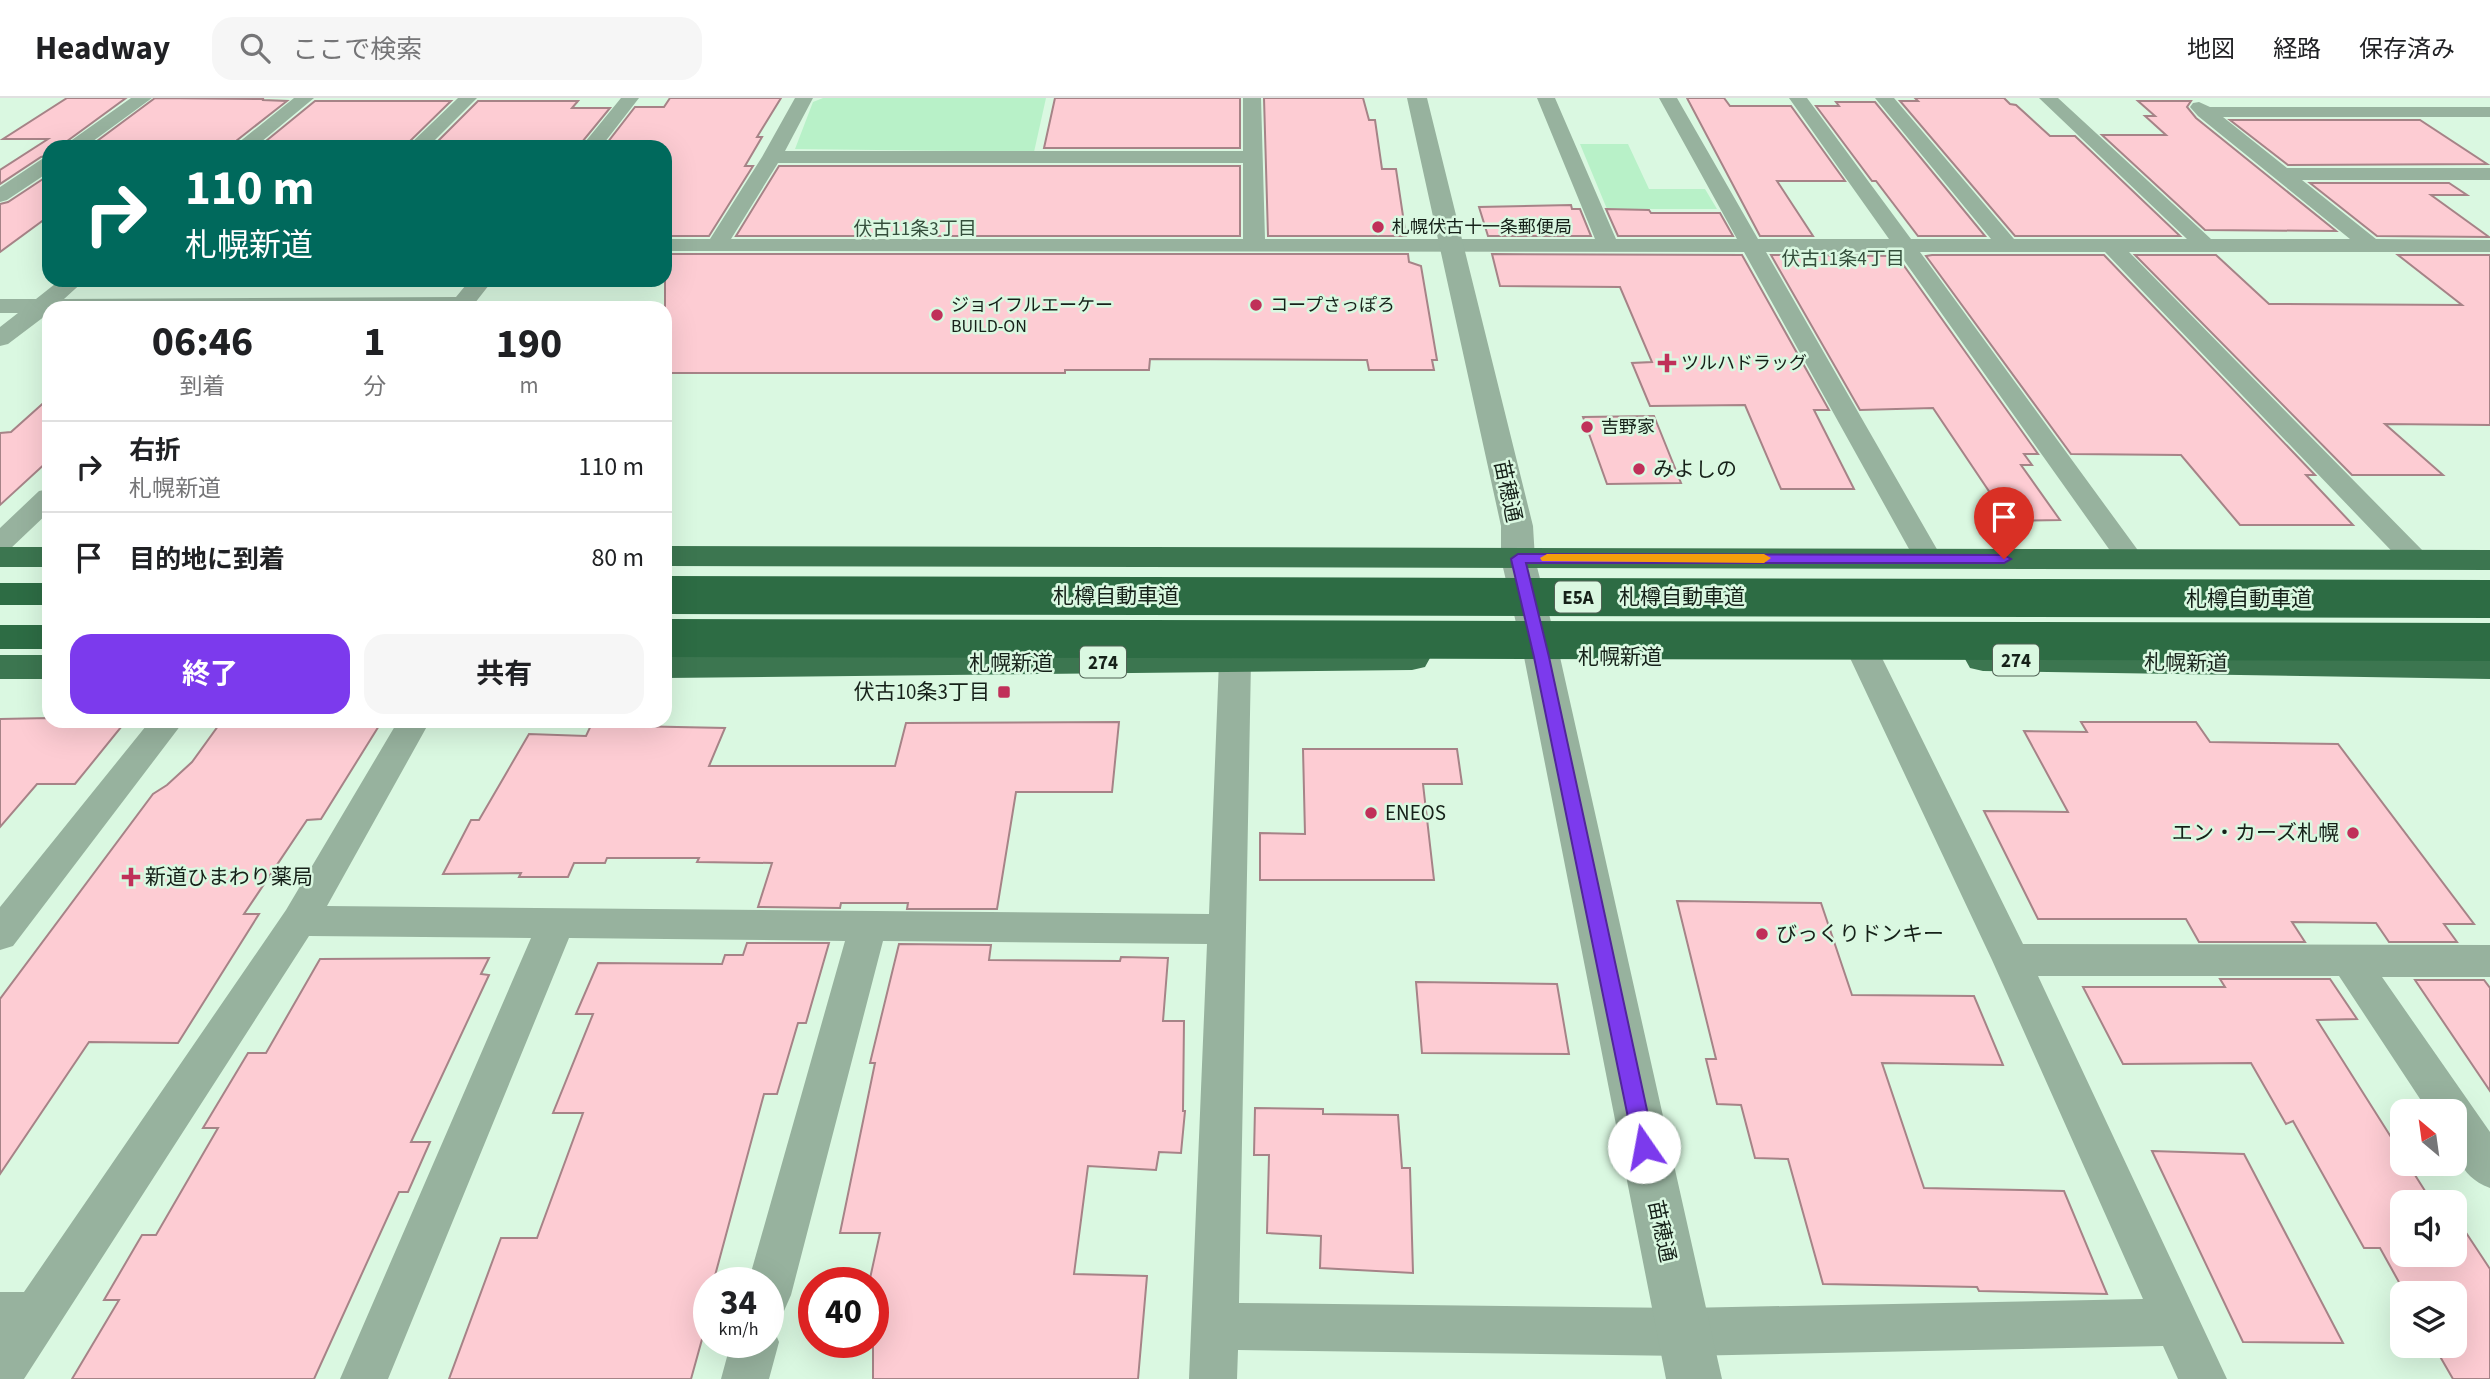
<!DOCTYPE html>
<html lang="ja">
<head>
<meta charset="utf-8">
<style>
	body { margin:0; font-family:"Source Sans 3","Noto Sans JP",sans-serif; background:#f6f6f6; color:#202124; height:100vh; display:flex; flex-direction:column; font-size:26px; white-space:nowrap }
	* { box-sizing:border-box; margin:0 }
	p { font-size:23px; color:#757577 }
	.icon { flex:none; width:38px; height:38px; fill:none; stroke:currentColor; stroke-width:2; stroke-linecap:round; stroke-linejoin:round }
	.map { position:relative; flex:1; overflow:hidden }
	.side { position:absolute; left:42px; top:203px; width:630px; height:427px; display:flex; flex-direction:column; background:#fff; border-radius:21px; box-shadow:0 7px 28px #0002 }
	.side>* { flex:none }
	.hud { position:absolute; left:42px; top:42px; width:630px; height:147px; border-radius:21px; box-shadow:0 7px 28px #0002; background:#00695c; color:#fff; overflow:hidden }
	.needle { width:46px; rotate:331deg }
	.fabs { position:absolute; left:2390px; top:1001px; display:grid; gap:14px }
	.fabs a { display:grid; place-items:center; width:77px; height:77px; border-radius:14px; background:#fff; box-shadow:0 7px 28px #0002; font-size:35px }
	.speed { position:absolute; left:693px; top:1169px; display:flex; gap:14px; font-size:35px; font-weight:700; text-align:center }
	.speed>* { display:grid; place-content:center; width:91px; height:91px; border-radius:50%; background:#fff; box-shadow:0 7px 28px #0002; line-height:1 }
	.speed small { font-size:18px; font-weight:400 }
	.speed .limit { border:10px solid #d22; background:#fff; color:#111 }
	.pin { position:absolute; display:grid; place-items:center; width:60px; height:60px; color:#fff; margin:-72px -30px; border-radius:50% 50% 50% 0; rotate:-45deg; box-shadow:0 0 7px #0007 }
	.pin .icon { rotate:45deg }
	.me { position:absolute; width:77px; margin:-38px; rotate:348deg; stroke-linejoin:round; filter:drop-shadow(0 0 5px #0008) }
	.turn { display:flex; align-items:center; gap:24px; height:147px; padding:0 28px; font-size:32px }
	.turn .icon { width:91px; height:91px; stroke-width:2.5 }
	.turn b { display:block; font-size:49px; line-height:60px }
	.eta { display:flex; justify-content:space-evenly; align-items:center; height:119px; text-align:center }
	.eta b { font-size:42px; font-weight:700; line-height:49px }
	.cta { display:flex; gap:14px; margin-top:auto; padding:14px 28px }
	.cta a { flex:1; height:80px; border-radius:21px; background:#7c3aed; color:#fff; font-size:28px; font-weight:700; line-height:80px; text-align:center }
	.cta a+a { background:#f6f6f6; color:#202124 }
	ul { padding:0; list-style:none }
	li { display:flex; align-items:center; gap:21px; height:91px; padding:0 28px; border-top:2px solid #e0e0e0 }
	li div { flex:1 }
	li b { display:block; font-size:26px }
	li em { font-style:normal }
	header { display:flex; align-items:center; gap:42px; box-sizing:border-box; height:98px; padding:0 35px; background:#fff; border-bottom:2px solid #e0e0e0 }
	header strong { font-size:33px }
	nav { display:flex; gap:38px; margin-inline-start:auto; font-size:24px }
	.search { width:490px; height:63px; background:#f6f6f6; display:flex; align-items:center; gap:18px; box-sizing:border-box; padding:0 24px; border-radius:21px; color:#757577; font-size:26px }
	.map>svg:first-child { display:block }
	.green { fill:#b8f1c8 }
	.building { fill:#fdccd3; stroke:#a68387; stroke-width:2 }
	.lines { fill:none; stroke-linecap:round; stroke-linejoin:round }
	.minor { fill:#97b29e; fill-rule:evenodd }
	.tertiary { fill:#97b29e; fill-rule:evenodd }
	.trunk { fill:#3c7650; fill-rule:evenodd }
	.motorway { fill:#2d6c44; fill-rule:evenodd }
	.motorway-bridge { stroke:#2d6c44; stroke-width:38 }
	.route { fill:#7c3aed; stroke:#51269a; stroke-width:2 }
	.slow { fill:#f59e0b }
	.poi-dot { fill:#c03059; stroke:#daf8e1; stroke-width:2.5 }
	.labels { text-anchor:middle; stroke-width:5; stroke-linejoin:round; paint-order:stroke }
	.far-poi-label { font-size:18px; fill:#162119; stroke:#daf8e1; text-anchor:start }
	.far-neighbourhood-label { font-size:19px; fill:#354f3c; stroke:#daf8e1 }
	.shield { fill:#daf8e1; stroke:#516255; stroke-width:2 }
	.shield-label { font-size:19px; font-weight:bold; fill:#162119 }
	.poi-label { font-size:21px; fill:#162119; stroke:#daf8e1; text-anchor:start }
	.street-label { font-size:21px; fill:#162119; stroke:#daf8e1 }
</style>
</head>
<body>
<header>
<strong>Headway</strong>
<div class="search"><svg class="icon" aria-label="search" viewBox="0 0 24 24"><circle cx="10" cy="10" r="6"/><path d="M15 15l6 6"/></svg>ここで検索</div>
<nav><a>地図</a><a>経路</a><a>保存済み</a></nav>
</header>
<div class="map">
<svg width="2490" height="1281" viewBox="0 0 2490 1281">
	<rect width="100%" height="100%" fill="#daf8e1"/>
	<path class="green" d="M823 0H1046L1034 54 795 51 813 4Z
		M1580 46H1628L1649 91H1705L1717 111H1607Z"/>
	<path class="building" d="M67 0H126L59 49H49V57L41 59 0 86V72L48 41H3Z
		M155 0 264 1 262 2 287 3 236 43H219L211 49H89Z
		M670 0H781L757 39H762L745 68H753L709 138H665V49H604L635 9H664Z
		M1055 0H1240V50H1044Z
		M1264 0H1363L1369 22H1375L1382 71H1396L1406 138H1268Z
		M1687 0H1724L1730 8H1791L1845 83H1777L1813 138H1760Z
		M1915 0H2004L2010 6 2016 7 2050 38H2075L2180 138H2015L1900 3H1918Z
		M315 3H451L404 49H318L325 43H266Z
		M478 3H578L572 10H610L578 49H432Z
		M2138 3H2191L2187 9 2196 20 2336 133 2205 132 2102 37H2166L2145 18H2155Z
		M1836 4H1875L1985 138H1918L1876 83H1872L1816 8H1839Z
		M2230 22H2420L2487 66 2288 67Z
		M779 68H1240V138H736Z
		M49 77V118L0 154V106L8 104Z
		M2310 85H2449L2467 97H2431L2489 139 2377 138Z
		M1571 107 1572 111H1580L1591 138H1488L1479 109Z
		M1606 111 1649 112 1651 115H1720L1733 138H1618Z
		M665 156H1408L1409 164 1421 168 1437 262H1432L1434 272H1369L1367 262 1150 261 1149 272H1065V275H665Z
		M1492 156 1742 157 1829 312H1814L1854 391H1781L1745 307 1650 308 1632 265 1652 264 1620 189 1500 188Z
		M1771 157 1897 158 2038 356H2024L2032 367H2021L2060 422 2009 423 1933 310 1860 312Z
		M1932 157H2104L2315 377H2306L2353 427H2240L2181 357 2071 356 1926 158Z
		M2135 157H2216L2269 206 2462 207 2398 157H2490V327L2385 326 2443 377H2352Z
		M49 300V362L0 407V335L11 334Z
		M1654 318 1681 385 1607 386 1583 319Z
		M49 620V623H126L75 686H37L0 729V621Z
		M382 623 321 721 307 722 244 816H259L178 945 89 944 0 1076V901L153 696 167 687 192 664 221 624Z
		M593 623H631L629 628 725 630 709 668H895L906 625 1119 624 1112 694H1016L997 811H907L908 805H841L840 810 758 809 772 765 697 764 699 760H607L605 765H574L568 779H519L521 775 443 776 471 722H479L529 636 586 638Z
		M2081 624H2196L2210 644 2338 646 2474 826H2444L2457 844H2389L2376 825 2292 824 2305 844H2199L2186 821H2038L1984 713 2068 714 2024 633 2087 634Z
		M1303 651H1457L1462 686H1423L1434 782H1260V735L1305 736Z
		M1677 803 1821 805 1852 897 1974 898 2003 967 1882 965 1924 1090 2064 1093 2107 1196 1979 1193 1977 1189 1823 1186 1788 1061 1755 1060 1741 1007 1717 1006 1706 961H1716Z
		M747 845H829L806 925H798L777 996H764L713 1185H709V1216L691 1281H449L501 1140H537L583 1015H553L593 916H576L598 865 722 866 725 857H743Z
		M899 846 991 847 989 862 1120 863 1121 859 1168 860 1163 923H1184L1183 1013H1185L1181 1055 1159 1054 1156 1072 1088 1068 1074 1176 1147 1178 1138 1281H873V1185H869L880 1135H840L875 965H870Z
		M489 860 481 876 489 877 411 1044H430L408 1094H399L314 1281H72L119 1202H104L142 1137H156L218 1030H203L248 955H266L320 861Z
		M2220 881H2330L2357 921 2317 922 2403 1058V1066H2408L2432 1104H2403V1157H2455V1118L2490 1171V1281H2453L2434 1248H2455V1195H2405L2380 1150H2364L2293 1023 2286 1026 2251 965 2123 966 2083 889H2225Z
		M2415 882H2484L2490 890V993Z
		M1416 884 1557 886 1569 956 1422 955Z
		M1255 1010 1323 1011V1016L1398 1017 1402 1070H1410L1413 1175 1320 1170 1321 1138 1267 1135 1269 1057H1254Z
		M2152 1053 2244 1056 2343 1245 2243 1244Z"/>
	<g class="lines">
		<path class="minor" d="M131 0H152L85 49H62Z
			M294 0H314L255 49H233Z
			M458 0H477L428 49H407Z
			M621 0H639L601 49H581Z
			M795 0H813L785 53H1243V0H1261L1265 141H1595L1537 0H1555L1616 141H1737L1659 0H1677L1758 141H1889L1789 0H1807L1911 141H1991L1875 0H1894L2014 141H2187L2039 0H2058L2211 141H2350L2198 18 2190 9 2193 5 2199 4 2210 9H2490V19H2223L2287 70H2490V82H2302L2376 141 2490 142V154H2129L2425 455 2429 461 2425 467 2415 470 2405 467 2105 154H1920L2145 462 2141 468 2131 471 2121 468 1898 154H1766L1942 460 1938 466 1928 469 1918 466 1914 460 1744 154 665 153V141H710L762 59ZM778 65H1243V141H731Z
			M49 59V74L7 102 0 104V89L42 61Z
			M60 182H85L64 201 456 199 470 182H493L471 210H49V215L8 246 0 248V229L18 215H0V201H36Z
			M49 391V414L10 451 0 454V430L39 393Z
			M1866 550 1877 553 1882 560 2023 846 2490 847V879H2382L2490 1034V1090C2453 1076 2455 1047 2455 1013H2428L2339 878H2038L2227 1281H2178L2163 1248 1684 1258 1238 1252 1237 1281H1189L1207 846 883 843 791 1197 784 1213 768 1220V1185H748L845 843 569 840 388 1281H340L531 840 309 838 24 1281H0V1194H24L286 812 398 623H430L327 808 1209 816 1219 563 1224 556 1235 553 1246 556 1251 563 1239 1205 1684 1210 2143 1201 1992 862 1850 560 1855 553Z
			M150 623H184L13 848 0 852V809Z
			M768 1226 772 1227 779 1244 769 1281H721L731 1244H768Z"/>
		<path class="tertiary" d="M1407 0H1427L1533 428 1535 461 1560 559 1722 1281H1666L1524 559 1501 461V428Z"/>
		<path class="trunk" d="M665 448 2490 452V472L665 468Z
			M0 449H49V469H0Z
			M1412 548 1425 551 1430 560 1425 569 1412 572 665 580V556Z
			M1983 549 2490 557V581L1983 573 1970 570 1965 561 1970 552Z
			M0 557H49V581H0Z"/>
		<path class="motorway" d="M0 485H49V507H0Z
			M0 527H49V551H0Z"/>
		<path class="motorway-bridge" d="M665 497 2490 501
			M665 540 2490 544"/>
	</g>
	<path class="route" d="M1518 456 2004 457 2011 461 2004 465H1526L1549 559 1655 1049 1652 1055 1644 1058 1637 1055 1634 1049 1534 559 1511 461Z"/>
	<path class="slow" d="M1547 456H1764L1771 460 1764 465 1542 463 1540 460Z"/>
	<g class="poi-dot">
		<circle cx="1378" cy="129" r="7"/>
		<circle cx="1256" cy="207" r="7"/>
		<circle cx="937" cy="217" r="7"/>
		<path d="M1663.5 254.5h7v7h7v7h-7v7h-7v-7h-7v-7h7z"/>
		<circle cx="1587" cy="329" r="7"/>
		<circle cx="1639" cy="371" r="7"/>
		<rect x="997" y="587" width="14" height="14" rx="3.5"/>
		<circle cx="1371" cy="715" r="7"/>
		<circle cx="2353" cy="735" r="7"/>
		<path d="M127.5 768.5h7v7h7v7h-7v7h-7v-7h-7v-7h7z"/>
		<circle cx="1762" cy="836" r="7"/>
	</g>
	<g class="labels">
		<g class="far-poi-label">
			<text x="1392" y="135">札幌伏古十一条郵便局</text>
			<text x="951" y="213">ジョイフルエーケー<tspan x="951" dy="21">BUILD-ON</tspan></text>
			<text x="1270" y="213">コープさっぽろ</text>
			<text x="1681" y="271">ツルハドラッグ</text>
			<text x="1601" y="335">吉野家</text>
		</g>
		<g class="far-neighbourhood-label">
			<text x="915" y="137">伏古11条3丁目</text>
			<text x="1843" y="167">伏古11条4丁目</text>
		</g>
		<g class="shield">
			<rect x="1555" y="483.5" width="46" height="31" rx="5"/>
			<rect x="1993" y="546.5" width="46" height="31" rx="5"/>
			<rect x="1080" y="548.5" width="46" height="31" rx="5"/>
		</g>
		<g class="shield-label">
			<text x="1578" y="506">E5A</text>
			<text x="2016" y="569">274</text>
			<text x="1103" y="571">274</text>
		</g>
		<g class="poi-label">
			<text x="1653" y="378">みよしの</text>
			<text x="990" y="601" text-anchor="end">伏古10条3丁目</text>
			<text x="1385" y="722">ENEOS</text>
			<text x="2339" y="742" text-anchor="end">エン・カーズ札幌</text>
			<text x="145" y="786">新道ひまわり薬局</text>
			<text x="1776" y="843">びっくりドンキー</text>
		</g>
		<g class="street-label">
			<text transform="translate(1508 393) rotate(78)" y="7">苗穂通</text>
			<text x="1116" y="505">札樽自動車道</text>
			<text x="1682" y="506">札樽自動車道</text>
			<text x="2249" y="508">札樽自動車道</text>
			<text x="1620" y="566">札幌新道</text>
			<text x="1011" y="572">札幌新道</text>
			<text transform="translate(2186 565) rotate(1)" y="7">札幌新道</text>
			<text transform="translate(1662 1133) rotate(78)" y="7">苗穂通</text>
		</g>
	</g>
</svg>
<div class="fabs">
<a><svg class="needle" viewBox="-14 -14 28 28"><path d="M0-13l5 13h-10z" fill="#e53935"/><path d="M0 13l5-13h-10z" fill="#757577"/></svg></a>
<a><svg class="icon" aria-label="sound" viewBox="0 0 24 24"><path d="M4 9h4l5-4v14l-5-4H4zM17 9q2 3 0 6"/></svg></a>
<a><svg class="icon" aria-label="layers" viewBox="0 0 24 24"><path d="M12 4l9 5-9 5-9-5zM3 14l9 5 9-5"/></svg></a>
</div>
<div class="speed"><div>34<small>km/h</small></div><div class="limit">40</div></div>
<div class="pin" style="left:2004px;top:461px;background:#d93025"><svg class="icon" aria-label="arrive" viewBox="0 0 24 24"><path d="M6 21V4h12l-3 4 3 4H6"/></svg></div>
<svg class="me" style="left:1644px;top:1049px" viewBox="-20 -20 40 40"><circle r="19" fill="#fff"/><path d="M0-13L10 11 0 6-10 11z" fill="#7c3aed"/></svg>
<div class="hud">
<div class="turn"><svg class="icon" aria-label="right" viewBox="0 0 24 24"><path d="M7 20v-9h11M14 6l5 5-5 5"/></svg><div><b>110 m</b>札幌新道</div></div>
</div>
<section class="side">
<div class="eta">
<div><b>06:46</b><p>到着</p></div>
<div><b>1</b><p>分</p></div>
<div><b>190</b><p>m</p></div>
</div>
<ul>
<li><svg class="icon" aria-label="right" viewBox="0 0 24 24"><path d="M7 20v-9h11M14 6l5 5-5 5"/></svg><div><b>右折</b><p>札幌新道</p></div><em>110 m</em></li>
<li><svg class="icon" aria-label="arrive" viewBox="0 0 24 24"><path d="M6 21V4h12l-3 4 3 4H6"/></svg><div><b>目的地に到着</b></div><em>80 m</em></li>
</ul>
<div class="cta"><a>終了</a><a>共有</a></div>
</section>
</div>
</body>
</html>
